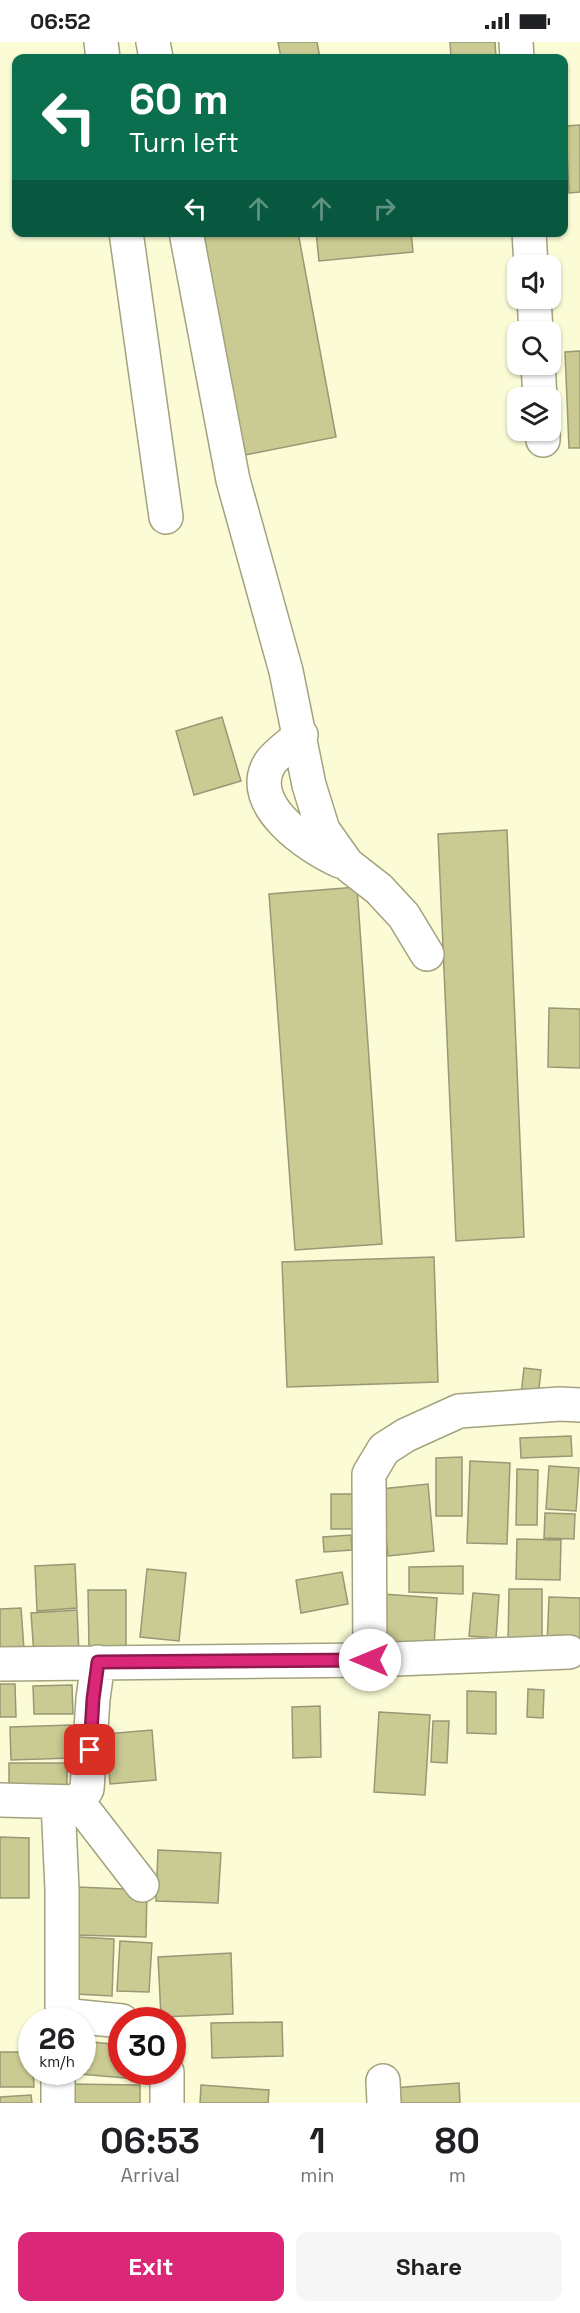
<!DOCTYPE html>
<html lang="en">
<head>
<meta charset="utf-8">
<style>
	body { margin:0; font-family:"Space Grotesk",sans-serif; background:#f6f6f6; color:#202124; height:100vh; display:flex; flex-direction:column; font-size:22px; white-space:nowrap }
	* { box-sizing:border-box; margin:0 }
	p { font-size:20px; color:#757577 }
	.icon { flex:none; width:33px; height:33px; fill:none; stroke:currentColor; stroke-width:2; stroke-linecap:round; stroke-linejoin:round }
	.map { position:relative; height:2061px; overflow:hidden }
	.side { display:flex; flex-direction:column; background:#fff; flex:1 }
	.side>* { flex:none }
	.guide { position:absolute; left:12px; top:12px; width:556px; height:183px; border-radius:12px; box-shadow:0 2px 4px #0004; background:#0b6e4f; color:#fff; overflow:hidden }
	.controls { position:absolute; left:507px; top:213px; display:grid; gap:12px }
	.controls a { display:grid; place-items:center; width:54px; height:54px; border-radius:12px; background:#fff; box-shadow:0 2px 4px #0004; font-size:30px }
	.speed { position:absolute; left:18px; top:1965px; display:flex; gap:12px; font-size:30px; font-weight:700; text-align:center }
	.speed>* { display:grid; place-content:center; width:78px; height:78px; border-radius:50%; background:#fff; box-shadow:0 2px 4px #0004; line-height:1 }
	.speed small { font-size:15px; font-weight:400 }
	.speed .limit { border:9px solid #d22; background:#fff; color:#111 }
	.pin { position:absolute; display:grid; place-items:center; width:51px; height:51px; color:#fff; margin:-26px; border-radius:12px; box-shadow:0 3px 9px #0006 }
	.me { position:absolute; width:66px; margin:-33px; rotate:270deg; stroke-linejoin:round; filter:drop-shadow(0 0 4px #0008) }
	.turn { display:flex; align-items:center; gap:21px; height:126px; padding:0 18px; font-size:27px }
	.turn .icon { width:78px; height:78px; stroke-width:2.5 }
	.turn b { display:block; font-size:42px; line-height:51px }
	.lanes { display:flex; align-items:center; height:57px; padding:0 18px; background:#0003; justify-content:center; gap:30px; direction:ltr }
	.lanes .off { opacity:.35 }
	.eta { display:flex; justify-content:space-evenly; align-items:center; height:102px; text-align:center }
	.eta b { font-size:36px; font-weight:800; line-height:42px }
	.cta { display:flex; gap:12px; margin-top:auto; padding:12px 18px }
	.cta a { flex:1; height:69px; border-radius:12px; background:#db2777; color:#fff; font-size:24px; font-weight:800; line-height:69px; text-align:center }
	.cta a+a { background:#f6f6f6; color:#202124 }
	.status { display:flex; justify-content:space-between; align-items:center; height:42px; padding:0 30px; background:#fff; direction:ltr }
	.status svg { height:16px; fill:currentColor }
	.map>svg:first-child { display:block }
	.building { fill:#caca93; stroke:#989875; stroke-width:1.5 }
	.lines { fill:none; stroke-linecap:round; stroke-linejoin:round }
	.minor-casing { stroke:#a2a27f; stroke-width:36 }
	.minor { stroke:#fff; stroke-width:33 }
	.route-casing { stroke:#8e194d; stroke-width:15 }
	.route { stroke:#db2777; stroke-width:10 }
</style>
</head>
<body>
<div class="status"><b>06:52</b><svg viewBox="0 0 49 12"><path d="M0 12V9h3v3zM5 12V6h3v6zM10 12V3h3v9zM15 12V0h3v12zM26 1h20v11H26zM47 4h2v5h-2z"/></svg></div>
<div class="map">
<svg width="580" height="2061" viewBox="0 0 580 2061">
	<rect width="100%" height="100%" fill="#fbfcd6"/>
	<path class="building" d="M278 0H317L320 16H281Z
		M450 0H495L496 16H451Z
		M580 83V150L569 151 566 84Z
		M197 190H298L336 395 240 414Z
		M316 190H411L413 210 319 219Z
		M580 309V406H569L565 310Z
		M222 675 241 739 194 753 176 689Z
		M507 788 524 1195 456 1199 438 792Z
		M357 845 382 1202 295 1208 269 852Z
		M549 966 580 967V1026L548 1025Z
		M434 1215 438 1340 287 1345 282 1220Z
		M524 1326 541 1328 538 1355 521 1353Z
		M571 1394 572 1414 521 1416 520 1396Z
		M462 1415V1474H436V1416Z
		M470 1419 510 1421 507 1502 467 1501Z
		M549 1424 579 1426 576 1469 546 1467Z
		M517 1427 538 1428 537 1483H516Z
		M428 1442 434 1509 388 1514 381 1447Z
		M331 1452H357V1487H331Z
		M545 1471 575 1472 574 1497 544 1496Z
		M351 1493 352 1508 324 1510 323 1495Z
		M517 1497 561 1498 560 1538 516 1537Z
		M75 1522 77 1566 37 1569 35 1524Z
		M463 1524V1552L409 1550V1525Z
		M147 1527 186 1531 179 1599 140 1595Z
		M342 1530 348 1562 301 1571 296 1538Z
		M509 1547H542V1603H508Z
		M88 1548H126V1606H89Z
		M473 1551 499 1553 496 1596 469 1594Z
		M383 1552 437 1556 434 1604 379 1601Z
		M549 1555 580 1556V1605L547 1604Z
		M21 1566 24 1607 0 1608V1567Z
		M77 1568 79 1611 34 1614 31 1571Z
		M0 1642H15L16 1675H0Z
		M72 1643 73 1672H34L33 1644Z
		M528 1647 544 1648 543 1676 527 1675Z
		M467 1649 496 1650V1692L467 1691Z
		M320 1664 321 1715 293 1716 292 1665Z
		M379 1670 430 1673 425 1753 374 1750Z
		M433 1679H449L447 1721 431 1720Z
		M71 1683 72 1716 11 1718 10 1685Z
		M152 1688 156 1738 110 1742 106 1692Z
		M9 1721H67V1753H9Z
		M0 1795 29 1796V1856H0Z
		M158 1808 221 1811 218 1861 156 1859Z
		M77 1845 147 1848 146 1895 75 1893Z
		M78 1895 114 1897 112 1954 76 1952Z
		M120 1899 152 1901 149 1950 117 1949Z
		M231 1911 233 1972 161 1975 158 1915Z
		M282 1980 283 2014 212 2016 211 1981Z
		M82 1999 122 2003V2030H136V2037L79 2032 82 2030Z
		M0 2010H32L34 2045H0Z
		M459 2041 460 2061H393L392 2046Z
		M68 2042 140 2043V2061H68Z
		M201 2043 269 2048 268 2061H200Z
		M31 2053 32 2061H0V2055Z"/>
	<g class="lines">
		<g class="minor-casing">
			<path id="minor" d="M101 0 103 16
				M153 0 156 16
				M516 0 517 16
				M126 190 166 475
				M186 190 233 438 286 629 309 743 323 788 347 822 379 847 404 874 427 912
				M529 190 531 224
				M534 256 536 290
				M538 322 540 356
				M543 388V398
				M301 693C292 701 277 711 270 721 244 762 310 806 340 819
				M370 1618 369 1432 384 1407 406 1393 459 1369 560 1362 580 1363
				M0 1622 370 1618 569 1610
				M0 1758 78 1760 87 1747 93 1657 98 1620
				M58 1760 62 1847V1978
				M78 1760 142 1843
				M62 1973 122 1979
				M167 2030V2061
				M383 2039 384 2061
				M58 2061V2030"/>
		</g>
		<use href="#minor" class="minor"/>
	</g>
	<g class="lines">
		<g class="route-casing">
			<path id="route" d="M90 1708 93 1657 98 1620 370 1618"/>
		</g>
		<use href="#route" class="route"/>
	</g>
</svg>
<div class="controls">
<a><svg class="icon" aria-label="sound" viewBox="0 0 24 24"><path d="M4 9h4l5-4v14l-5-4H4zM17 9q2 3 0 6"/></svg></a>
<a><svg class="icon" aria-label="search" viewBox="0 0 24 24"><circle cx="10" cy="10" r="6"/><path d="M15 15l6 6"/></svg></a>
<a><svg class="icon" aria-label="layers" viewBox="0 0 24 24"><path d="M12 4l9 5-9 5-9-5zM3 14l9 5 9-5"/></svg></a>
</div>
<div class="speed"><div>26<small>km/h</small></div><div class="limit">30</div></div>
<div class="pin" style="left:90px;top:1708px;background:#d93025"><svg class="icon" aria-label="arrive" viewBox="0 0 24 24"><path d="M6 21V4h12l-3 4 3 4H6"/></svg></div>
<svg class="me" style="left:370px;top:1618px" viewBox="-20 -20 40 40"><circle r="19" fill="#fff"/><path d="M0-13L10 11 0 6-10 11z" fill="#db2777"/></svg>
<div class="guide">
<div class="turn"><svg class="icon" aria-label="left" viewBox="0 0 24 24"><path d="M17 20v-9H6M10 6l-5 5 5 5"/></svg><div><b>60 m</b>Turn left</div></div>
<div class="lanes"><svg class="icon" aria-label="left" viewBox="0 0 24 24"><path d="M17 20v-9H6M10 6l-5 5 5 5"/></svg><svg class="icon off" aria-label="ahead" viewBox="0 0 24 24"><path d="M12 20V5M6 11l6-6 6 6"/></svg><svg class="icon off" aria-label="ahead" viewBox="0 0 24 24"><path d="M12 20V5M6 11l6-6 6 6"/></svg><svg class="icon off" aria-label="right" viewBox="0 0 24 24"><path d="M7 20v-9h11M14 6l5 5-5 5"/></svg></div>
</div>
</div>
<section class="side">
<div class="eta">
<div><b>06:53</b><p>Arrival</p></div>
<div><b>1</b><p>min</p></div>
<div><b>80</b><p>m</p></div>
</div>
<div class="cta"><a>Exit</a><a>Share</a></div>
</section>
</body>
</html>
